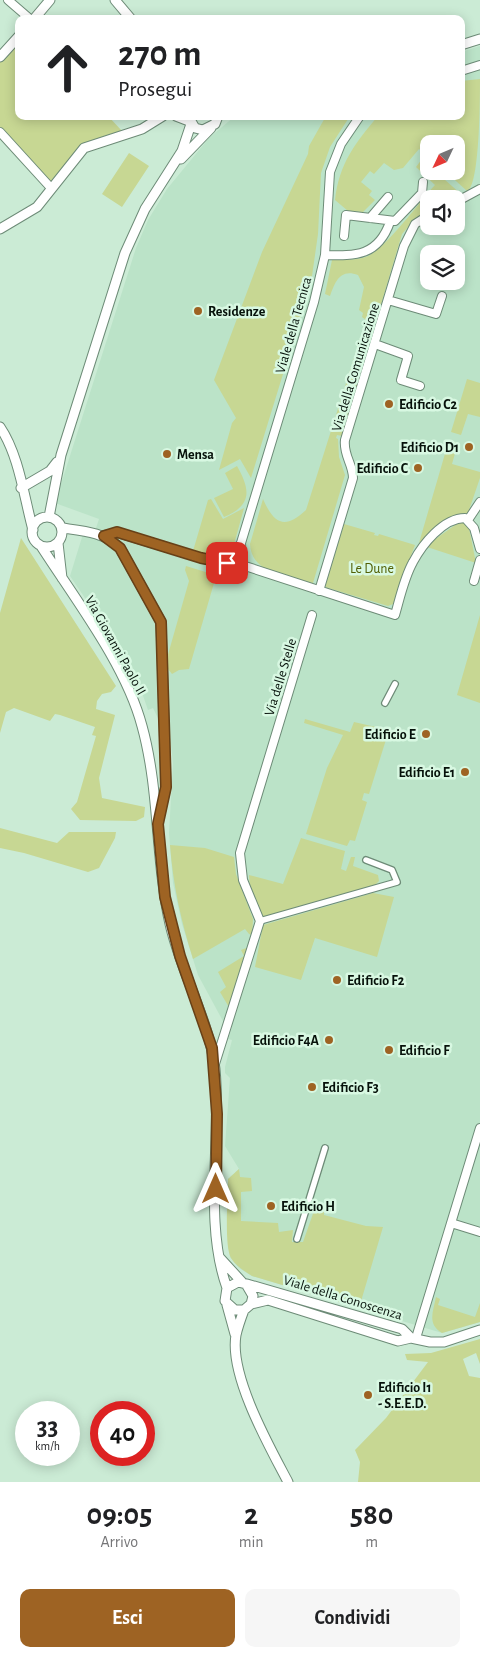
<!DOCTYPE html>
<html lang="it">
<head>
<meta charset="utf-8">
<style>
	body { margin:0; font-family:"Alegreya Sans",sans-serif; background:#f6f6f6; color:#202124; height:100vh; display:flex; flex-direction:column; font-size:19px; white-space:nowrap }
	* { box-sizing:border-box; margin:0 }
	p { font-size:16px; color:#757577 }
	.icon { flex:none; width:28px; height:28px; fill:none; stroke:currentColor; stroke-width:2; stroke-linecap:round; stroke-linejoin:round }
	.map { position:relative; height:1482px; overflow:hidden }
	.side { display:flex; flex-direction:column; background:#fff; flex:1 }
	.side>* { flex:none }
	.top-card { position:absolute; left:15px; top:15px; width:450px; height:105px; border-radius:10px; box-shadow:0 2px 12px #0003; background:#fff; color:#202124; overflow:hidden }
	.needle { width:32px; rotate:226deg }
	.tools { position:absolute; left:420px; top:135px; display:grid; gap:10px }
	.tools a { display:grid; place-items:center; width:45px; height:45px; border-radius:10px; background:#fff; box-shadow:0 2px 12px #0003; font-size:25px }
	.speed { position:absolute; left:15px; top:1401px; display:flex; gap:10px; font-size:25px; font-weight:700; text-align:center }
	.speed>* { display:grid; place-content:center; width:65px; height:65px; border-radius:50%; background:#fff; box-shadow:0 2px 12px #0003; line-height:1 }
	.speed small { font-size:12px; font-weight:400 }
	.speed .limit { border:8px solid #d22; background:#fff; color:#111 }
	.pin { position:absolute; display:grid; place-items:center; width:42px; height:42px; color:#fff; margin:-21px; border-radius:10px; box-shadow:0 2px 8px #0006 }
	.me { position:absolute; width:55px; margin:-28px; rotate:0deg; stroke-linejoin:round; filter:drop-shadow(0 0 4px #0008) }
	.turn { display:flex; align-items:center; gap:18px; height:105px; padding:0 20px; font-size:22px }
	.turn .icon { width:65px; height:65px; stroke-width:2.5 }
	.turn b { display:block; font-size:35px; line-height:42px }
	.eta { display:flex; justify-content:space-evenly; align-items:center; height:85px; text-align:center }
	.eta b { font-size:30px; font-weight:700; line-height:35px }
	.action { display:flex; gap:10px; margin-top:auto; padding:10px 20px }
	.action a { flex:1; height:58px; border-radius:10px; background:#9e6323; color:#fff; font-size:20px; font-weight:700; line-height:58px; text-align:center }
	.action a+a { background:#f6f6f6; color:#202124 }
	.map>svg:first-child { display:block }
	.built { fill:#bbe3c8; fill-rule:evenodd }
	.green { fill:#c7d793 }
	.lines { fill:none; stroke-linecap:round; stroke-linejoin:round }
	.pedestrian-casing { stroke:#6d8b77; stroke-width:8 }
	.minor-casing { stroke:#6d8b77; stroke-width:10 }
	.tertiary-casing { stroke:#6d8b77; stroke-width:11 }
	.pedestrian { stroke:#fff; stroke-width:5.5 }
	.minor { stroke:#fff; stroke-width:8 }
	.tertiary { stroke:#fff; stroke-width:9 }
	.route-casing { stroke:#674017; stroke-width:12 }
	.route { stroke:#9e6323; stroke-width:9 }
	.poi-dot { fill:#9e6323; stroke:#d8f8e2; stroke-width:2 }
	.labels { text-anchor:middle; stroke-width:5; stroke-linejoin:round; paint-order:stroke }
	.poi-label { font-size:14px; font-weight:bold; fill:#06110a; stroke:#d8f8e2; text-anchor:start }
	.street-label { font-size:14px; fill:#06110a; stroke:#d8f8e2 }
	.park-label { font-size:14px; fill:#515f03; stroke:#d8f8e2 }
</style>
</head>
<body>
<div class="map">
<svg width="480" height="1482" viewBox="0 0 480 1482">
	<rect width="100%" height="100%" fill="#cbebd5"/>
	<path class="built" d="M480 46V1322L442 1333 252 1276 239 1268 230 1257 228 1244V1179L239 1169 225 1146 230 1078 225 1073V1067L232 1040 228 1039 232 1027 224 1023 198 975 182 924 173 883 169 833 173 764 171 745 153 708 148 710 134 670 70 576 83 534H94L99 519 55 503 136 248 148 220 167 189 209 138 235 116H461V52ZM429 144H456V171H429ZM429 199H456V226H429ZM429 254H456V281H429Z"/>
	<path class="green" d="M14 45 19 49V116H108L123 132 87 143 49 189 0 136V62Z
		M480 79C480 97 480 187 467 191L445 171H456V144H429V157L419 149 403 168 394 170 384 163 374 174 370 171 361 182 372 191 369 195 375 200 363 212 348 211 335 200C339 164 355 143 378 116H461V81Z
		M326 116H350L330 147 321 173 318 234 311 283 251 478 240 459 219 470 232 423 236 418 214 380 262 252 308 154 309 146Z
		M129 153 149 166 122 207 102 194Z
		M422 159 429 165V171H435L462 195 455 199H429V210L416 218 402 234 342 436 337 435 336 438 338 439 339 457 345 475 313 583C290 577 251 574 250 544L263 499C274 524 285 530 306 510L366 320 362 317 363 313 359 310 364 287 358 275C340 268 335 282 330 296L325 294 332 260C344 259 357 261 368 256 386 248 420 201 435 185L416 167Z
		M467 379 480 383V417L468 414 461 435 451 432Z
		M449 440 458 443 452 464 480 472V478L468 513 442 525 419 543Z
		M237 466C250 489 253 505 224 517L214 498 233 489 225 473Z
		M211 499 223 519 244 508 233 548 223 557 193 551 208 500Z
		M458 523H464L469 528 476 563 427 547 434 540Z
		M344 524 375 533 374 535 378 536 379 534 415 545 393 604 388 606 325 587Z
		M21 538 116 686 111 692 102 694 97 701 96 709 115 715 99 778 102 798 145 807 144 817 136 821 80 820 71 809 77 802 96 736 92 735 95 727 60 715 55 714 50 721 14 708 6 712 0 733V613Z
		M186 566 225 578 214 583 189 669 179 670 172 674 165 665 189 581 185 570Z
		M480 615V703L457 695Z
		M305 719 350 732 354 722 389 730 369 794 364 793 362 800 367 802 355 841 350 840 347 846 306 834 327 768 343 735 304 723Z
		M0 828 57 843 69 832H116L115 838 99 868 88 872 24 853 0 848Z
		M301 838 345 851 341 869 346 871 351 857H355L353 866 378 875 379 881 375 885 264 918 250 889 249 875 283 884Z
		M170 845 205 848 234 857 236 874 253 919 252 935 249 934 245 929 193 959C181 921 173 885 170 845Z
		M373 893 394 897 377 957 315 938 301 980 255 967 263 925Z
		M249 947 230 1009 220 992 226 987 218 972 244 956 241 950Z
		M239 1169 240 1177 251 1178 252 1191 241 1192V1221L278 1223 279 1232 293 1230 292 1242H303L315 1208 324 1210V1215L366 1226 383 1227 359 1308 252 1276C244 1271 236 1266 231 1258 224 1246 228 1195 228 1179Z
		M436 1297 440 1299 438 1305 475 1317 480 1303V1322L442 1333C427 1324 433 1312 436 1297Z
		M480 1339V1364L476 1353 463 1359 469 1376 480 1378V1482H358L360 1462 355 1450 386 1418 428 1362 407 1360 405 1354 431 1353Z"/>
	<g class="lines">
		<g class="pedestrian-casing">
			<path id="pedestrian" d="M385 703 395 684
				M260 921 397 882 392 870 366 860
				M297 1239 325 1148"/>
		</g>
		<g class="minor-casing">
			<path id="minor" d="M8 0 30 19
				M461 71 480 65
				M0 132 51 188
				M456 202 480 189
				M370 218 388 197
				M344 236 346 215 395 221 422 193 423 182
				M325 255C356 256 378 256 390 222
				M388 300 436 314 442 296
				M375 344 408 356 401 380 420 386
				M468 520 480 502
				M104 535 117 533 201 558 227 563
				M241 543 314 302 325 255 330 172 341 144 360 116
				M226 562a8 8 0 1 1 16 0a8 8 0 1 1-16 0Z
				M232 555 241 543 242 560
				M242 565 395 615C400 598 404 578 413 562 422 545 443 518 465 518L474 528 480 549
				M474 581 480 560
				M319 591 353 478C353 464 343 455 345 440L404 246 415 224 429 215
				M214 1067 260 921 243 880 240 853 312 615
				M451 1223 480 1232
				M416 1338 480 1128"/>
		</g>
		<g class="tertiary-casing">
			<path id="tertiary" d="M115 0 131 19
				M34 19 50 0
				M461 45 480 39
				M0 57 19 36
				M176 116 189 121
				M188 116 195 128 203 130 215 124 218 116
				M181 159 211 128
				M0 229 37 207 84 148 142 129 163 116
				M0 427C19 455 24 497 33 530
				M21 488 50 471 57 462
				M32 532a15 15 0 1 1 30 0a15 15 0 1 1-30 0Z
				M49 517 61 455 125 253 145 209 182 151 191 124
				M62 528C84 531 104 532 120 548L161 622 166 787 160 814
				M58 543 62 578
				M41 546C75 599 126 665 142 726 160 791 155 859 170 924 181 973 209 1019 215 1069 222 1140 203 1221 227 1288
				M220 1258 242 1282
				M247 1284 402 1329 411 1338
				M251 1304 253 1296 246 1284 238 1282 227 1288 225 1301 235 1310H244L251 1304 268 1300 398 1341 411 1338
				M227 1305 235 1334
				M244 1310C241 1318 238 1326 236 1335 229 1375 269 1446 288 1482
				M411 1338 430 1342H444L480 1330"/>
		</g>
		<use href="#pedestrian" class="pedestrian"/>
		<use href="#minor" class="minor"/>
		<use href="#tertiary" class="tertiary"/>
	</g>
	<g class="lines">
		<g class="route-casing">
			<path id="route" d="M216 1189 217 1114 212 1048 180 956 165 897 158 824 166 787 161 622 120 548 104 536 117 532 201 558 227 563"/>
		</g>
		<use href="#route" class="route"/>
	</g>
	<g class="poi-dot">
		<circle cx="198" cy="311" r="5"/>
		<circle cx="389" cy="404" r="5"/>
		<circle cx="469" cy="447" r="5"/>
		<circle cx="167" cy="454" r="5"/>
		<circle cx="418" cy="468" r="5"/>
		<circle cx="426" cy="734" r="5"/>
		<circle cx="465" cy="772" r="5"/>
		<circle cx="337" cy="980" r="5"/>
		<circle cx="329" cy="1040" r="5"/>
		<circle cx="389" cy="1050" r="5"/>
		<circle cx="312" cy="1087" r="5"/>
		<circle cx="271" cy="1206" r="5"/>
		<circle cx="368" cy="1395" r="5"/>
	</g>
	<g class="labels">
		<g class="poi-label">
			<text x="208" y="316">Residenze</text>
			<text x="399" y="409">Edificio C2</text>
			<text x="459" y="452" text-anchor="end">Edificio D1</text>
			<text x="177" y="459">Mensa</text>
			<text x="408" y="473" text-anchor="end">Edificio C</text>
			<text x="416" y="739" text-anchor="end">Edificio E</text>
			<text x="455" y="777" text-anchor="end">Edificio E1</text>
			<text x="347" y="985">Edificio F2</text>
			<text x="319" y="1045" text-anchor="end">Edificio F4A</text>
			<text x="399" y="1055">Edificio F</text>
			<text x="322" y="1092">Edificio F3</text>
			<text x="281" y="1211">Edificio H</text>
			<text x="378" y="1392">Edificio I1<tspan x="378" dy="16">- S.E.E.D.</tspan></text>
		</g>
		<g class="street-label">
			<text transform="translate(293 325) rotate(-74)" y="5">Viale della Tecnica</text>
			<text transform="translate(355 367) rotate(-73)" y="5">Via della Comunicazione</text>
			<text transform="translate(116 645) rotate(61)" y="5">Via Giovanni Paolo II</text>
			<text transform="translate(280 677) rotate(-73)" y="5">Via delle Stelle</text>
			<text transform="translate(343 1297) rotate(17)" y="5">Viale della Conoscenza</text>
		</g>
		<g class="park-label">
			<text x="372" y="573">Le Dune</text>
		</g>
	</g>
</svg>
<div class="tools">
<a><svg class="needle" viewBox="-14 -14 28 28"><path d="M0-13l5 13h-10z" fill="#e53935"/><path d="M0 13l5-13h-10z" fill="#757577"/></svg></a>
<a><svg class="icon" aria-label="sound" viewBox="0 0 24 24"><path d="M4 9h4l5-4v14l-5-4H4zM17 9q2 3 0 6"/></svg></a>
<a><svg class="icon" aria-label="layers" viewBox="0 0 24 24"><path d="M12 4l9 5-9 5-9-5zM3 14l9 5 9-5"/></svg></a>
</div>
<div class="speed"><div>33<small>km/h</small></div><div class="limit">40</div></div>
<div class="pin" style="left:227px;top:563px;background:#d93025"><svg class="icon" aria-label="arrive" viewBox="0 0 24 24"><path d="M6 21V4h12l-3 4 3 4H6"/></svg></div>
<svg class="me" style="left:216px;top:1189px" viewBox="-20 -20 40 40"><path d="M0-17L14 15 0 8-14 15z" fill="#9e6323" stroke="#fff" stroke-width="4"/></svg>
<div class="top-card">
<div class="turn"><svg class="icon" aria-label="ahead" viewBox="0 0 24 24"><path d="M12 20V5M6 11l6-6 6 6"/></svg><div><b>270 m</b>Prosegui</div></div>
</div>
</div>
<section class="side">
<div class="eta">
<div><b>09:05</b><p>Arrivo</p></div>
<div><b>2</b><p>min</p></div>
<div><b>580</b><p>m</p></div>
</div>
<div class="action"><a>Esci</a><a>Condividi</a></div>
</section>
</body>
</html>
